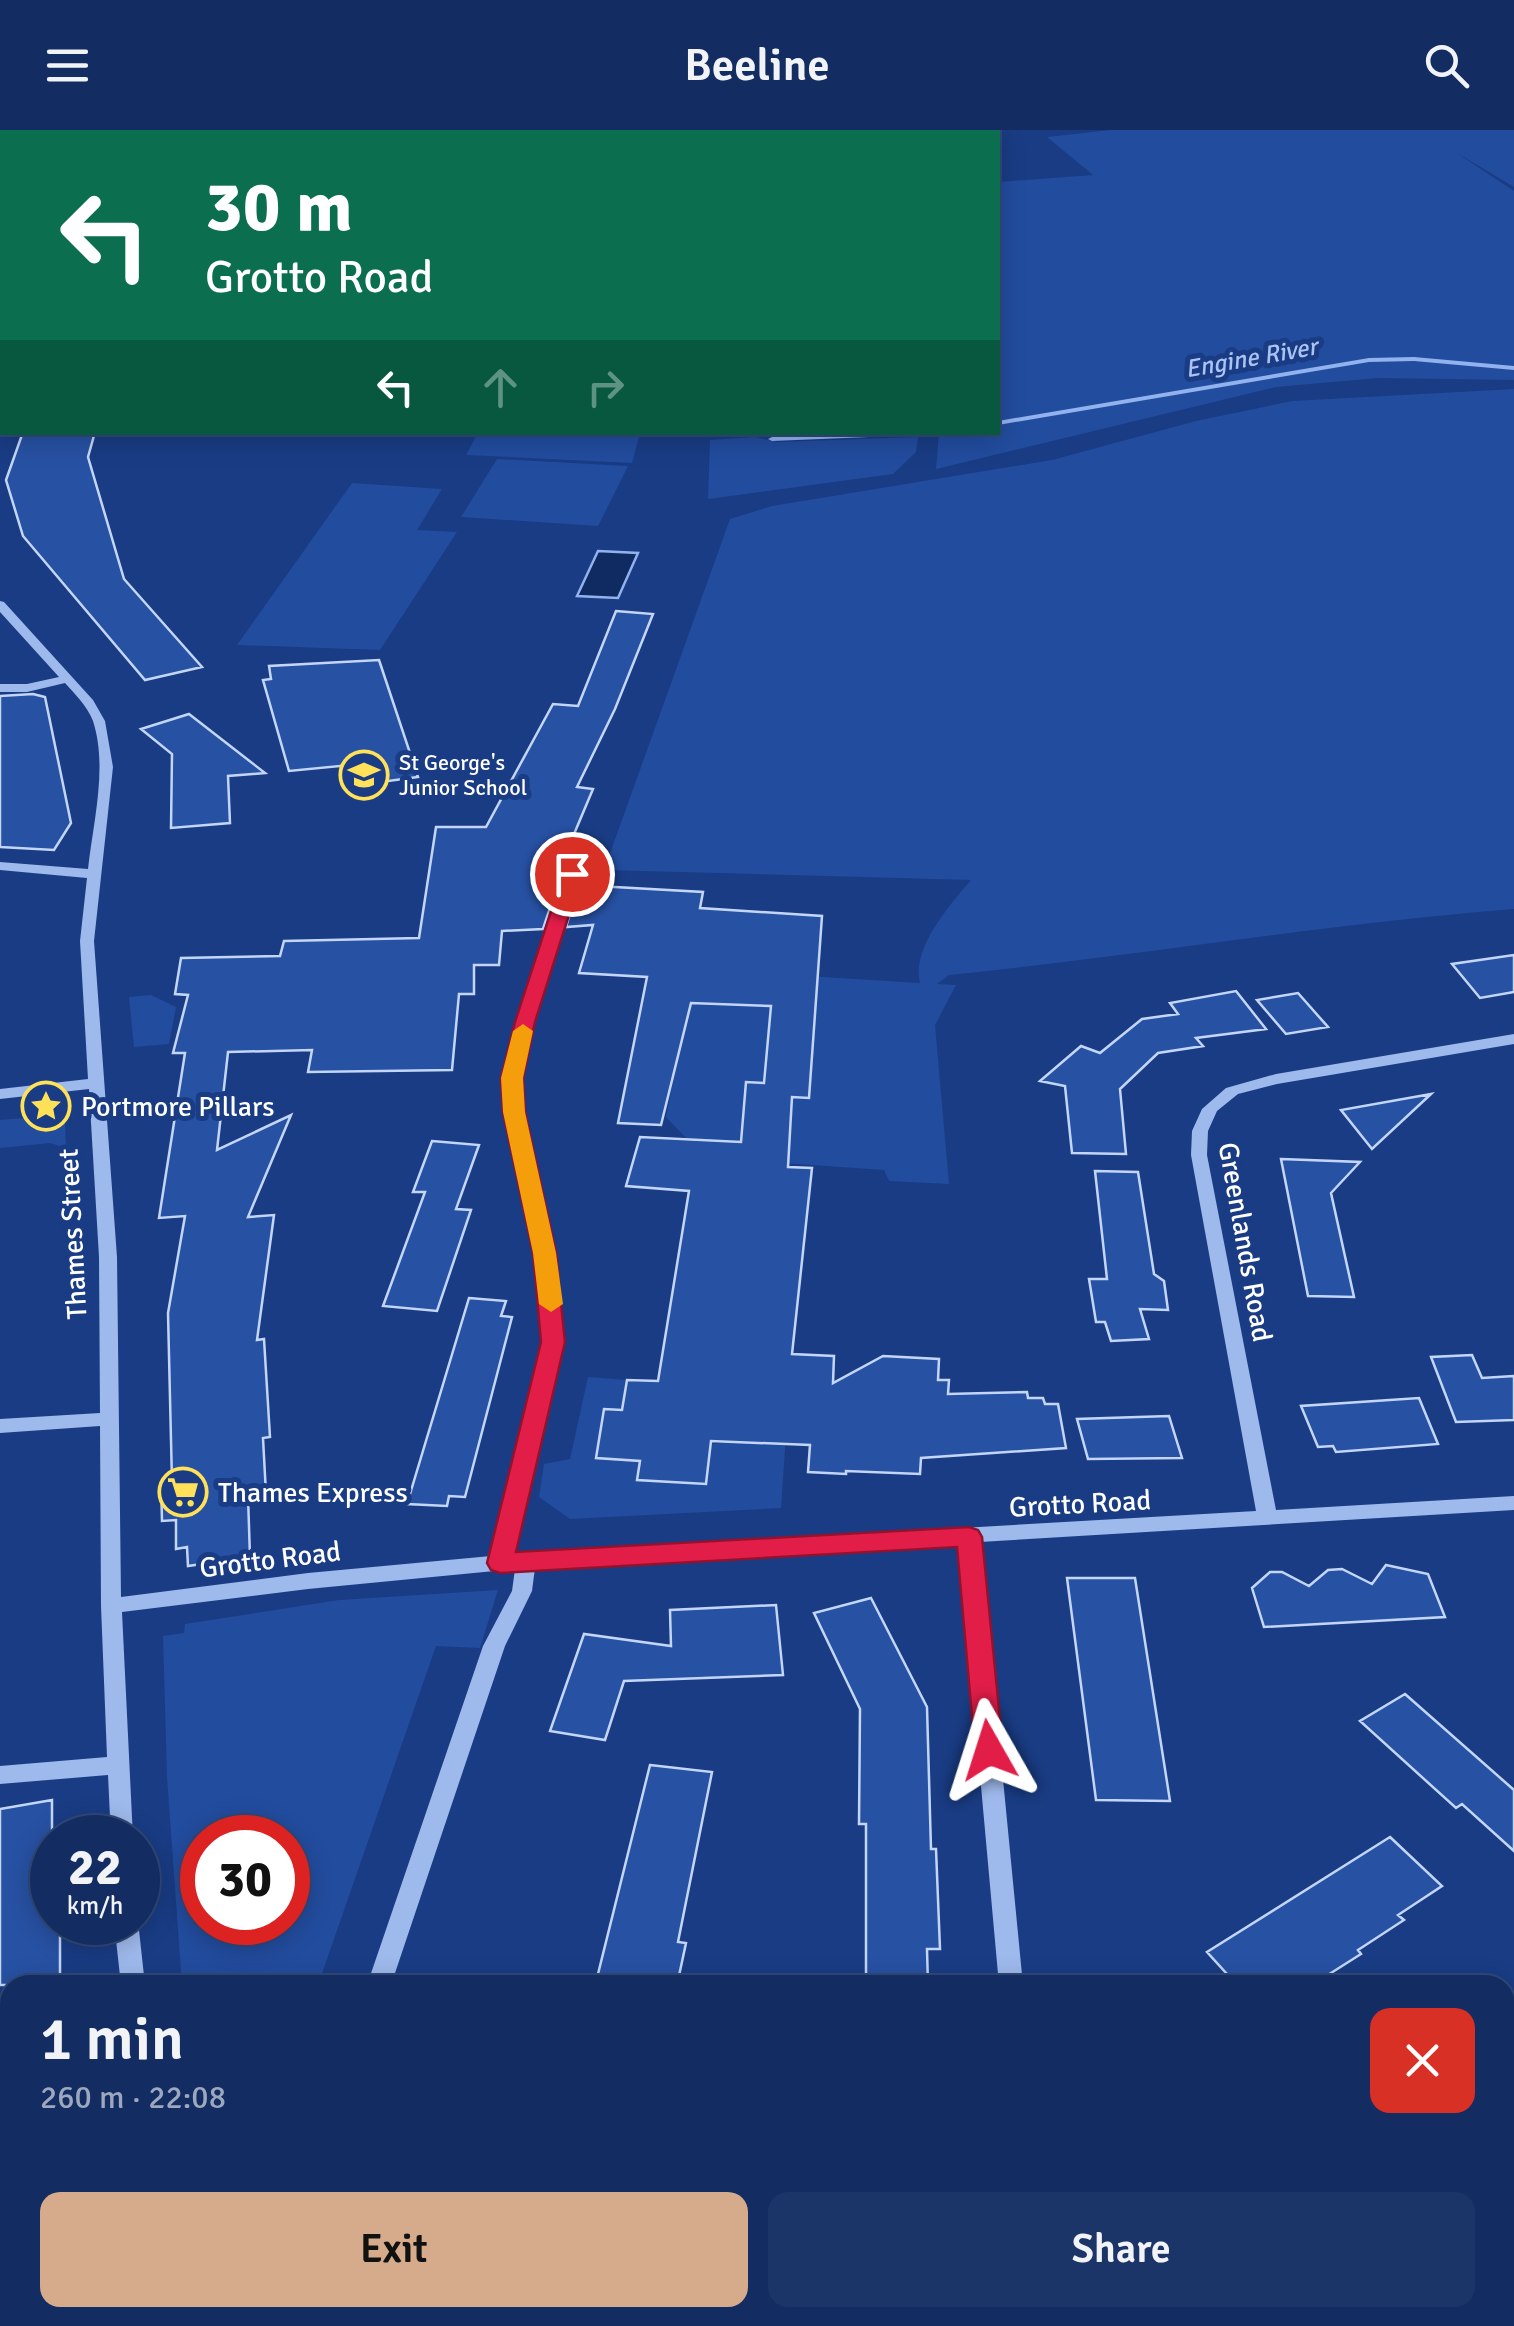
<!DOCTYPE html>
<html lang="en">
<head>
<meta charset="utf-8">
<style>
	body { margin:0; font-family:Signika,sans-serif; background:#1c3569; color:#f1f3f6; height:100vh; display:flex; flex-direction:column; font-size:38px; white-space:nowrap }
	* { box-sizing:border-box; margin:0 }
	p { font-size:32px; color:#9da8be }
	.icon { flex:none; width:55px; height:55px; fill:none; stroke:currentColor; stroke-width:2; stroke-linecap:round; stroke-linejoin:round }
	.map { position:relative; flex:1; overflow:hidden }
	.details { position:absolute; left:0px; top:1845px; width:1515px; height:352px; display:flex; flex-direction:column; background:#132d63; border-radius:30px 30px 0 0; box-shadow:0 5px 25px #0003,0 0 0 2px #324978 }
	.details>* { flex:none }
	.top-card { position:absolute; left:0px; top:0px; width:1000px; height:305px; box-shadow:0 5px 25px #0003,0 0 0 2px #324978; background:#0b6e4f; color:#fff; overflow:hidden }
	.speed { position:absolute; left:30px; top:1685px; display:flex; gap:20px; font-size:50px; font-weight:700; text-align:center }
	.speed>* { display:grid; place-content:center; width:130px; height:130px; border-radius:50%; background:#132d63; box-shadow:0 5px 25px #0003,0 0 0 2px #324978; line-height:1 }
	.speed small { font-size:25px; font-weight:400 }
	.speed .limit { border:15px solid #d22; background:#fff; color:#111 }
	.pin { position:absolute; display:grid; place-items:center; width:85px; height:85px; color:#fff; margin:-42px; border:5px solid #fff; border-radius:50%; box-shadow:0 2px 10px #0007 }
	.me { position:absolute; width:110px; margin:-55px; rotate:354deg; stroke-linejoin:round; filter:drop-shadow(0 0 8px #0008) }
	.turn { display:flex; align-items:center; gap:35px; height:210px; padding:0 40px; font-size:45px }
	.turn .icon { width:130px; height:130px; stroke-width:2.5 }
	.turn b { display:block; font-size:70px; line-height:85px }
	.lanes { display:flex; align-items:center; height:95px; padding:0 40px; background:#0003; justify-content:center; gap:50px; direction:ltr }
	.lanes .off { opacity:.35 }
	.round { display:grid; place-items:center; flex:none; width:105px; height:105px; border-radius:20px; background:#1c3569 }
	.overview { display:flex; align-items:center; justify-content:space-between; height:170px; padding:0 40px }
	h1 { font-size:60px; font-weight:600; line-height:75px }
	.cta { display:flex; gap:20px; margin-top:auto; padding:20px 40px }
	.cta a { flex:1; height:115px; border-radius:20px; background:#d6ab8b; color:#111; font-size:40px; font-weight:600; line-height:115px; text-align:center }
	.cta a+a { background:#1c3569; color:#f1f3f6 }
	header { display:flex; justify-content:space-between; align-items:center; height:130px; padding:0 40px; background:#132d63; font-size:45px; font-weight:600 }
	.map>svg:first-child { display:block }
	.green { fill:#224c9e; fill-rule:evenodd }
	.water { fill:#102a62; stroke:#91b2ee; stroke-width:2.5 }
	.lines { fill:none; stroke-linecap:round; stroke-linejoin:round }
	.stream { fill:#91b2ee; fill-rule:evenodd }
	.building { fill:#2751a3; stroke:#c3d6f9; stroke-width:2.5 }
	.minor { fill:#9eb9ec; fill-rule:evenodd }
	.route { fill:#e11d48; stroke:#92132f; stroke-width:2.5 }
	.slow { fill:#f59e0b }
	.labels { text-anchor:middle; stroke-width:10; stroke-linejoin:round; paint-order:stroke }
	.far-poi-label { font-size:22px; fill:#fff; stroke:#193c84; text-anchor:start }
	.far-water-label { font-size:25px; font-style:italic; fill:#aac3f3; stroke:#193c84 }
	.poi-label { font-size:28px; fill:#fff; stroke:#193c84; text-anchor:start }
	.street-label { font-size:28px; fill:#fff; stroke:#193c84 }
</style>
</head>
<body>
<header><svg class="icon" aria-label="menu" viewBox="0 0 24 24"><path d="M4 6h16M4 12h16M4 18h16"/></svg>Beeline<svg class="icon" aria-label="search" viewBox="0 0 24 24"><circle cx="10" cy="10" r="6"/><path d="M15 15l6 6"/></svg></header>
<div class="map">
<svg width="1514" height="2196" viewBox="0 0 1514 2196">
	<rect width="100%" height="100%" fill="#193c84"/>
	<path class="green" d="M1111 0H1514V57L1457 23 1514 61V250L1378 248 1276 257 936 339 939 303 998 302V52L1093 45 1047 7Z
		M1514 259V779C1325 794 1137 826 949 845L937 854 956 855 935 895 949 1054 889 1051 884 1040 684 1026 687 1009 666 987 695 839 920 853C911 818 950 775 971 750L604 740 730 389 772 376 1052 330 1196 291 1292 271Z
		M478 303V302L640 303 632 333 466 325Z
		M755 307 777 312 918 307 916 322 893 344 708 369 710 310Z
		M497 329 628 336 598 396 461 387Z
		M352 353 442 359 417 400 457 402 380 520 237 515Z
		M151 865 176 877 169 914 134 917 129 867Z
		M47 986 65 991 66 1018 50 1013 0 1018V990Z
		M588 1247 627 1250 622 1280H604L596 1327 640 1331 638 1350 706 1354 711 1314 728 1312 731 1292 788 1276 781 1378 570 1389 539 1367 544 1334 570 1329Z
		M498 1460 480 1518 436 1516 318 1855H182L167 1647 163 1506 184 1503 185 1494 339 1470ZM202 1708H288V1792H202Z"/>
	<path class="water" d="M598 421 638 423 618 468 577 466Z"/>
	<g class="lines">
		<path class="stream" d="M1414 227 1514 236V240L1414 231 1369 232 998 295V291L1369 228Z
			M870 302H946L942 304 772 311 768 309 772 307Z"/>
	</g>
	<path class="building" d="M23 302H95L88 327 124 449 202 537 145 550 23 406 6 350Z
		M616 481 653 484 615 579 577 657 593 659 553 754H558L543 799 502 801 499 835H474V864H459L452 940 308 942 312 920 228 922 217 1020 291 985 248 1087 274 1085 257 1210 264 1209 270 1307 263 1308 266 1364 248 1366 250 1427 188 1436 187 1417 176 1419V1390L162 1391 161 1353 172 1352 168 1183 185 1086 159 1088 185 923H173L188 865 175 864 181 828 280 826 284 811 419 808 436 697H486L553 574 578 576Z
		M379 530 418 647 359 655 350 635 289 641 263 550 271 549 269 536Z
		M33 564 45 567 71 693 54 720 0 717V566Z
		M189 584 265 643 228 646 230 693 171 698 172 624 141 599Z
		M579 755 703 762 700 778 822 786 809 968 792 967 788 1037 812 1038 792 1224 834 1226 833 1253 883 1226 939 1229 938 1250H949L948 1264 1027 1262 1028 1268H1043L1045 1274H1058L1066 1318 921 1328 920 1344 846 1341V1344L808 1342 810 1315 711 1311 706 1354 637 1350 640 1331 596 1328 604 1279 622 1280 627 1250 658 1251 689 1061 626 1056 640 1007 741 1012 746 952 764 953 771 876 691 873 661 995 618 993 647 847 579 843 593 795 566 797Z
		M1514 825V862L1480 868 1452 834Z
		M1236 861 1266 899 1196 908 1203 916 1158 923 1120 959 1126 1024 1072 1023 1065 956 1040 951 1081 916 1100 923 1142 889 1178 884 1170 873Z
		M1298 863 1328 897 1286 904 1257 870Z
		M1431 964 1372 1019 1341 980Z
		M432 1011 479 1015 456 1079 471 1080 437 1181 383 1176 425 1062H413Z
		M1281 1029 1360 1032 1331 1063 1354 1167 1308 1166Z
		M1095 1041 1138 1042 1154 1144 1164 1151 1168 1180 1140 1179 1149 1209 1111 1211 1105 1192H1096L1089 1149H1107Z
		M469 1168 506 1171 501 1186 512 1187 465 1367 449 1366 447 1376 407 1374Z
		M1472 1225 1482 1248 1514 1246V1290L1456 1292 1431 1227Z
		M1419 1268 1438 1314 1336 1322 1333 1316 1318 1317 1301 1276Z
		M1169 1286 1182 1328 1088 1329 1077 1289Z
		M1386 1435 1428 1444 1445 1487 1264 1497 1252 1458 1270 1442H1282L1309 1456 1328 1440 1342 1439 1372 1454Z
		M1067 1448H1135L1170 1671 1096 1670Z
		M871 1468 927 1577 931 1719H936L940 1819H927L928 1855H866V1694H859L860 1579 814 1483Z
		M776 1475 783 1545 624 1551 605 1610 550 1601 584 1504 671 1516 670 1480Z
		M1405 1564 1514 1660V1721L1462 1674 1456 1678 1360 1591Z
		M650 1635 712 1642 678 1812 686 1813 677 1855 598 1844Z
		M52 1670V1792H60V1855H0V1679Z
		M1390 1707 1442 1756 1398 1785 1404 1790 1358 1820 1361 1824 1312 1855H1237L1207 1822Z"/>
	<g class="lines">
		<path class="minor" d="M0 104 2 105V109L0 110Z
			M0 471 4 472 93 570 105 591 113 637 94 811 117 1127 121 1467 308 1443 491 1426 544 1212 536 1123 506 981 504 948 517 892 565 744 572 740 579 744 533 892 520 948 522 981 554 1123 562 1212 512 1424 1256 1381 1191 1025 1192 1001 1202 979 1226 958 1276 944 1514 904V914L1277 954 1238 964 1217 981 1208 1001 1207 1025 1276 1380 1514 1366V1380L980 1412 1023 1855H999L959 1413 535 1438 532 1461 505 1516 391 1855H367L483 1516 512 1461 515 1439 308 1459 122 1482 133 1708H111L108 1645 0 1654V1636L107 1627 101 1476 100 1296 0 1303V1289L100 1283 99 1127 89 959 0 969V959L88 949 80 811 87 748 0 740V732L88 739C93 693 108 637 93 591 87 576 75 564 65 553L27 562H0V554H27L59 547 0 482Z
			M114 1792 138 1791 145 1855H121Z
			M143 2188H171L169 2196H141Z
			M252 2188H280L277 2196H249Z
			M1045 2188H1072L1075 2196H1047Z"/>
	</g>
	<path class="route" d="M572 738 582 744 535 892 523 948 525 982 556 1123 565 1212 516 1422 969 1397 978 1400 982 1407 1003 1620 999 1628 989 1631 979 1628 975 1620 957 1417 500 1443 491 1440 487 1433 541 1212 533 1123 503 982 501 948 515 892 563 744Z"/>
	<path class="slow" d="M523 894 533 901 523 948 525 982 556 1123 563 1174 551 1182 539 1174 533 1123 503 982 501 948 513 901Z"/>
	<defs>
		<g id="school-ring" transform="scale(2.5)"><circle r="9.5" fill="#193c84" stroke="#ffe159" stroke-width="1.5"/><path d="M0-5L7-2L0 1L-7-2ZM-4 1L0 2.5L4 1V4Q0 6-4 4Z" fill="#ffe159"/></g>
		<g id="sight-ring" transform="scale(2.5)"><circle r="9.5" fill="#193c84" stroke="#ffe159" stroke-width="1.5"/><path d="M0-6L1.8-2.2L6-1.7L2.9 1.2L3.7 5.4L0 3.3L-3.7 5.4L-2.9 1.2L-6-1.7L-1.8-2.2Z" fill="#ffe159"/></g>
		<g id="supermarket-ring" transform="scale(2.5)"><circle r="9.5" fill="#193c84" stroke="#ffe159" stroke-width="1.5"/><path d="M-6-5.5h2.5l.6 2H6L4.5 2H-2.5L-4.4-4H-6ZM-1.5 3.2a1.3 1.3 0 1 0 .1 0ZM3 3.2a1.3 1.3 0 1 0 .1 0Z" fill="#ffe159"/></g>
	</defs>
	<g fill-rule="evenodd">
		<use href="#school-ring" x="364" y="645"/>
		<use href="#sight-ring" x="46" y="976"/>
		<use href="#supermarket-ring" x="183" y="1362"/>
	</g>
	<g class="labels">
		<g class="far-poi-label">
			<text x="399" y="640">St George's<tspan x="399" dy="25">Junior School</tspan></text>
		</g>
		<g class="far-water-label">
			<text transform="translate(1251 227) rotate(-10)" y="9">Engine River</text>
		</g>
		<g class="poi-label">
			<text x="81" y="986">Portmore Pillars</text>
			<text x="218" y="1372">Thames Express</text>
		</g>
		<g class="street-label">
			<text transform="translate(72 1104) rotate(-93)" y="10">Thames Street</text>
			<text transform="translate(1246 1112) rotate(80)" y="10">Greenlands Road</text>
			<text transform="translate(1080 1373) rotate(-3)" y="10">Grotto Road</text>
			<text transform="translate(270 1429) rotate(-7)" y="10">Grotto Road</text>
		</g>
	</g>
</svg>
<div class="speed"><div>22<small>km/h</small></div><div class="limit">30</div></div>
<div class="pin" style="left:572px;top:744px;background:#d93025"><svg class="icon" aria-label="arrive" viewBox="0 0 24 24"><path d="M6 21V4h12l-3 4 3 4H6"/></svg></div>
<svg class="me" style="left:989px;top:1620px" viewBox="-20 -20 40 40"><path d="M0-17L14 15 0 8-14 15z" fill="#e11d48" stroke="#fff" stroke-width="4"/></svg>
<div class="top-card">
<div class="turn"><svg class="icon" aria-label="left" viewBox="0 0 24 24"><path d="M17 20v-9H6M10 6l-5 5 5 5"/></svg><div><b>30 m</b>Grotto Road</div></div>
<div class="lanes"><svg class="icon" aria-label="left" viewBox="0 0 24 24"><path d="M17 20v-9H6M10 6l-5 5 5 5"/></svg><svg class="icon off" aria-label="ahead" viewBox="0 0 24 24"><path d="M12 20V5M6 11l6-6 6 6"/></svg><svg class="icon off" aria-label="right" viewBox="0 0 24 24"><path d="M7 20v-9h11M14 6l5 5-5 5"/></svg></div>
</div>
<section class="details">
<div class="overview"><div><h1>1 min</h1><p>260 m · 22:08</p></div><a class="round" style="background:#d93025;color:#fff"><svg class="icon" aria-label="close" viewBox="0 0 24 24"><path d="M6 6l12 12M18 6L6 18"/></svg></a></div>
<div class="cta"><a>Exit</a><a>Share</a></div>
</section>
</div>
</body>
</html>
